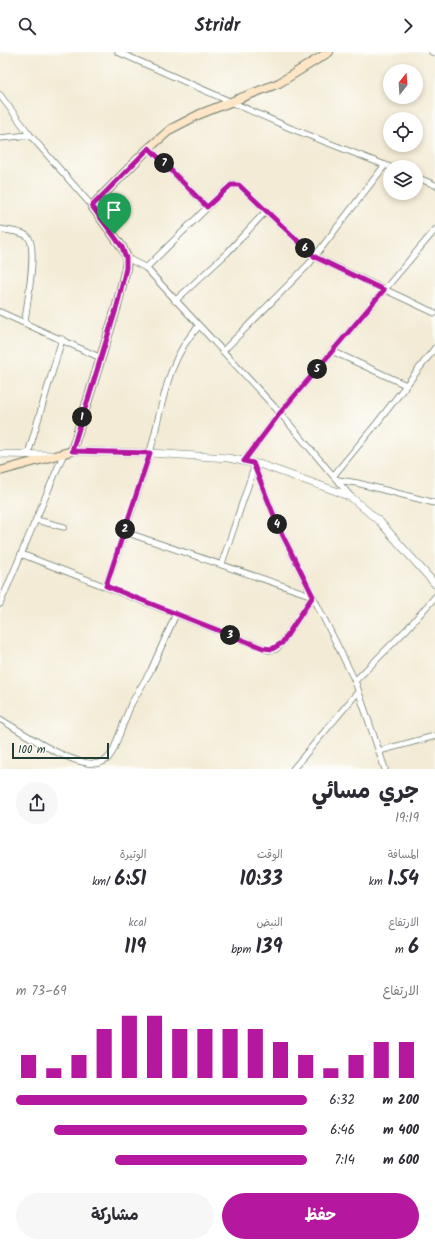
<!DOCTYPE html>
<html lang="ar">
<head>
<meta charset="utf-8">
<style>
	:root { --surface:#fff; --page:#f7f7f7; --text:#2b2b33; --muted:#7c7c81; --accent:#b5179e }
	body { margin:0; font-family:Kalam,"Playpen Sans Arabic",sans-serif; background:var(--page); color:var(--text); direction:rtl; height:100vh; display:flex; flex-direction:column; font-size:15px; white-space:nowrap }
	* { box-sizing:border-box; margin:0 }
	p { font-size:13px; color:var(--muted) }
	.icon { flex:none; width:22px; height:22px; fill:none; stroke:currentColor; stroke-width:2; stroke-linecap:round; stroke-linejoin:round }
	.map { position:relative; height:717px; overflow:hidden; direction:ltr }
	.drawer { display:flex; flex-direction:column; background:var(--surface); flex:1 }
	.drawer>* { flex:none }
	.needle { width:26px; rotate:17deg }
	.fabs { position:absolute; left:383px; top:12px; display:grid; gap:8px }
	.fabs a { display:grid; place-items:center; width:40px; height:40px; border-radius:50%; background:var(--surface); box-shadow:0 2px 6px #0003; font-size:20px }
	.scale { position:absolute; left:12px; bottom:10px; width:97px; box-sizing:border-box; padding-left:4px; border:2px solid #1f3d34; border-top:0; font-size:11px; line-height:14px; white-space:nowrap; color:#1f3d34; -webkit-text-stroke:3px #fdfcf7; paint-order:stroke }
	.pin { position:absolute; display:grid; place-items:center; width:34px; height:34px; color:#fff; margin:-41px -17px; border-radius:50% 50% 50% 0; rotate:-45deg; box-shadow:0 0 4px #0007 }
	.pin .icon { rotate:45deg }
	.km { position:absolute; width:20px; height:20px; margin:-10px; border-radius:50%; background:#222; color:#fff; font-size:11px; line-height:20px; text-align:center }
	.round { display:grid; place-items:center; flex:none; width:42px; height:42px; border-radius:21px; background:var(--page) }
	.summary { display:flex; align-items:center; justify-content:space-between; height:68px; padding:0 16px }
	h1 { font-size:22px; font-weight:700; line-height:30px }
	.metrics { display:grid; grid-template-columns:repeat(3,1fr); gap:6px; height:68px; padding:4px 16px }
	.metrics div { display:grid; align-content:center }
	.metrics b { font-size:20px; font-weight:700 }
	.metrics small { font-size:11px; font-weight:400 }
	.metrics p { font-size:11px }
	.chart { height:112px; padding:8px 16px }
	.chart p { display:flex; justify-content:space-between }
	.chart svg { width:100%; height:72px; margin-top:4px; stroke:var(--accent); stroke-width:6 }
	.cta { display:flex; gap:8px; margin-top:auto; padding:8px 16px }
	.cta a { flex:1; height:46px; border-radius:24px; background:var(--accent); color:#fff; font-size:16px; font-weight:700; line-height:46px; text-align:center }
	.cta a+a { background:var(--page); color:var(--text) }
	ul { padding:0 16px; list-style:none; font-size:13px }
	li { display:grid; grid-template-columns:64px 48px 1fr; align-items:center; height:30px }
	li i { height:10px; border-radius:5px; background:var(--accent) }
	header { display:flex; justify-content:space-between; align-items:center; height:52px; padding:0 16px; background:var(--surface); font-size:18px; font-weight:700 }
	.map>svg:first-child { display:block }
</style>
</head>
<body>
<header><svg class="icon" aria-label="forward" viewBox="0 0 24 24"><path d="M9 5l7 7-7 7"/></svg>Stridr<svg class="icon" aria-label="search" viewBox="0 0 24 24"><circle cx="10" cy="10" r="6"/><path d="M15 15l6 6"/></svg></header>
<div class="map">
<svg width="435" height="717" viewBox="0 0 435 717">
	<rect width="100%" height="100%" fill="#fdfcf7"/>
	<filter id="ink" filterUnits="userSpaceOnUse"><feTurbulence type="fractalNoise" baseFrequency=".025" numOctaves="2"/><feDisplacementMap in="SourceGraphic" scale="8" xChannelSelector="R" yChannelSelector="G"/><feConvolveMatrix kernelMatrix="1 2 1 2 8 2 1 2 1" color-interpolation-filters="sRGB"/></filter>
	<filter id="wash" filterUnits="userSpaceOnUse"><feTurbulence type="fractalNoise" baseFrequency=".012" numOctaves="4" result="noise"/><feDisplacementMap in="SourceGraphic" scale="16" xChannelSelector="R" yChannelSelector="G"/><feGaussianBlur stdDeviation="0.9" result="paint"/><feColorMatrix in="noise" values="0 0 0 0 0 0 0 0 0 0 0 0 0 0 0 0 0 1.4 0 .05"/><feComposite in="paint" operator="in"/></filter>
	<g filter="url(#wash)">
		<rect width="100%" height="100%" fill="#f3ebd5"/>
	</g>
	<g filter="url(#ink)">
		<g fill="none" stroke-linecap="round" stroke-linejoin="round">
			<defs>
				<g id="minor">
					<polyline points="118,0 290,76 390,115"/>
					<polyline points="432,0 435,1"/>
					<polyline points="0,43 30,83 92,154"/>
					<polyline points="0,86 30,83"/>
					<polyline points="149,96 207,155"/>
					<polyline points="416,125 435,133"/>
					<path d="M 0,177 C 8,179 21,179 27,184 C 39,192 26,255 25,270"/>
					<polyline points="127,206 146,216 280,361 352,446"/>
					<polyline points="146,216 226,137 231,133 239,133 315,205 435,261"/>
					<polyline points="175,249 227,201 266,159"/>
					<polyline points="0,260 101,306"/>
					<polyline points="223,299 309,212 385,113"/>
					<polyline points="332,299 406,333"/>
					<polyline points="28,402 62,287"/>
					<polyline points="244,409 280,361 435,178"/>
					<polyline points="253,411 279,476 355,629 385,717"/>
					<polyline points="334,423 377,371 435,296"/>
					<polyline points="338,428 357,431 435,451"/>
					<polyline points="36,468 64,475"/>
					<polyline points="21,502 269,598 276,597 282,591 313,544 125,480"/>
					<polyline points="222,511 254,416"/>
					<path d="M 106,534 C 121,490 137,445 150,400 C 162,358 166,307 199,274"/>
					<polyline points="0,552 64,401"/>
					<polyline points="355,629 407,577 435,545"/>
					<path d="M 0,667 C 22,680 75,717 100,711 C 107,709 110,704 113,699 L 131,652 L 151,618 L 176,562"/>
					<polyline points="379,699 435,684"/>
					<polyline points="293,717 358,640"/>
				</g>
				<g id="tertiary">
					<polyline points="72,399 150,401 228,406 262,413 336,439 352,446 380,470 435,532"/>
					<polyline points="0,402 52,403"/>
				</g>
				<polyline id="secondary" points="0,419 72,399 117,254 126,216 127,206 122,195 92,154 149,96 171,77 200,62 279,31 329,0"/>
			</defs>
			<!-- minor casing -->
			<use href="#minor" stroke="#697a6c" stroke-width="7"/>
			<!-- tertiary casing -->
			<use href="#tertiary" stroke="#697a6c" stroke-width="8"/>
			<!-- secondary casing -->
			<use href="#secondary" stroke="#697a6c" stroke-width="10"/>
			<!-- minor -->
			<use href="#minor" stroke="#fff" stroke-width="5.5"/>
			<!-- tertiary -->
			<use href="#tertiary" stroke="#fff" stroke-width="7"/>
			<!-- secondary -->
			<use href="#secondary" stroke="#fde5c5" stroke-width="8"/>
		</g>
	</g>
	<g fill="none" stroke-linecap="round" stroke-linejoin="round" filter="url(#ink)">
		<defs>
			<polygon id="route" points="149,96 207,155 231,133 239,133 315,205 384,238 280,361 244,409 253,411 279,476 313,544 282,591 272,597 263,596 106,534 150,401 72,399 117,254 126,216 126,206 122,195 92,154"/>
		</defs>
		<!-- route casing -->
		<use href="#route" stroke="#fff" stroke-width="8"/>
		<!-- route -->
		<use href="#route" stroke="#b5179e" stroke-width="5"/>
	</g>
</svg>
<div class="fabs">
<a><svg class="needle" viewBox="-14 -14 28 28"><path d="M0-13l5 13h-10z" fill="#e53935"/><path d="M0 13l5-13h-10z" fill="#7c7c81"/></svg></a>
<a><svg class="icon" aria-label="locate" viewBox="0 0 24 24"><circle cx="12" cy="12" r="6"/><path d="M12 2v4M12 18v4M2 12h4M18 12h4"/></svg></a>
<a><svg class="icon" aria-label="layers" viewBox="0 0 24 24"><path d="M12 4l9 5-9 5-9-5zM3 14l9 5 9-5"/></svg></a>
</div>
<div class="scale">100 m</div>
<div class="pin" style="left:114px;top:182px;background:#1e9e55"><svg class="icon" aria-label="arrive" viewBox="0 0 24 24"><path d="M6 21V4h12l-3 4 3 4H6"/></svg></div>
<b class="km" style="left:82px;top:365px">1</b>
<b class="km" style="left:125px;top:477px">2</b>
<b class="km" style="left:230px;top:583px">3</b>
<b class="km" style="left:277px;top:472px">4</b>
<b class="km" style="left:317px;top:317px">5</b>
<b class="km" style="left:305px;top:196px">6</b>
<b class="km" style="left:164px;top:111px">7</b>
</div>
<section class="drawer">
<div class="summary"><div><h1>جري مسائي</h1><p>19:19</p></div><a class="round"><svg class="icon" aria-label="share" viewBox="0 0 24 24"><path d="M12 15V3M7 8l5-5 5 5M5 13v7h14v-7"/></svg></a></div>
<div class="metrics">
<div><p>المسافة</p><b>1.54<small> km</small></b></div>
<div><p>الوقت</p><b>10:33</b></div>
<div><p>الوتيرة</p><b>6:51<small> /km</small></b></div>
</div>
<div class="metrics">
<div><p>الارتفاع</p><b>6<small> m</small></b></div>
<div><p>النبض</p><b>139<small> bpm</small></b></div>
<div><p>kcal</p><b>119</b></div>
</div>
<div class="chart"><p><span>الارتفاع</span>69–73 m</p>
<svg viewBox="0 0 160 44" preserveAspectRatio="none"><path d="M5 44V30M15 44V38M25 44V30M35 44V14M45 44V6M55 44V6M65 44V14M75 44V14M85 44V14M95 44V14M105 44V22M115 44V30M125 44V38M135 44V30M145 44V22M155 44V22"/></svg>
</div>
<ul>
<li><b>200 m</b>6:32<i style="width:100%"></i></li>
<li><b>400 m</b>6:46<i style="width:87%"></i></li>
<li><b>600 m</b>7:14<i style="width:66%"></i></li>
</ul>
<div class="cta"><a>حفظ</a><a>مشاركة</a></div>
</section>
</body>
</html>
